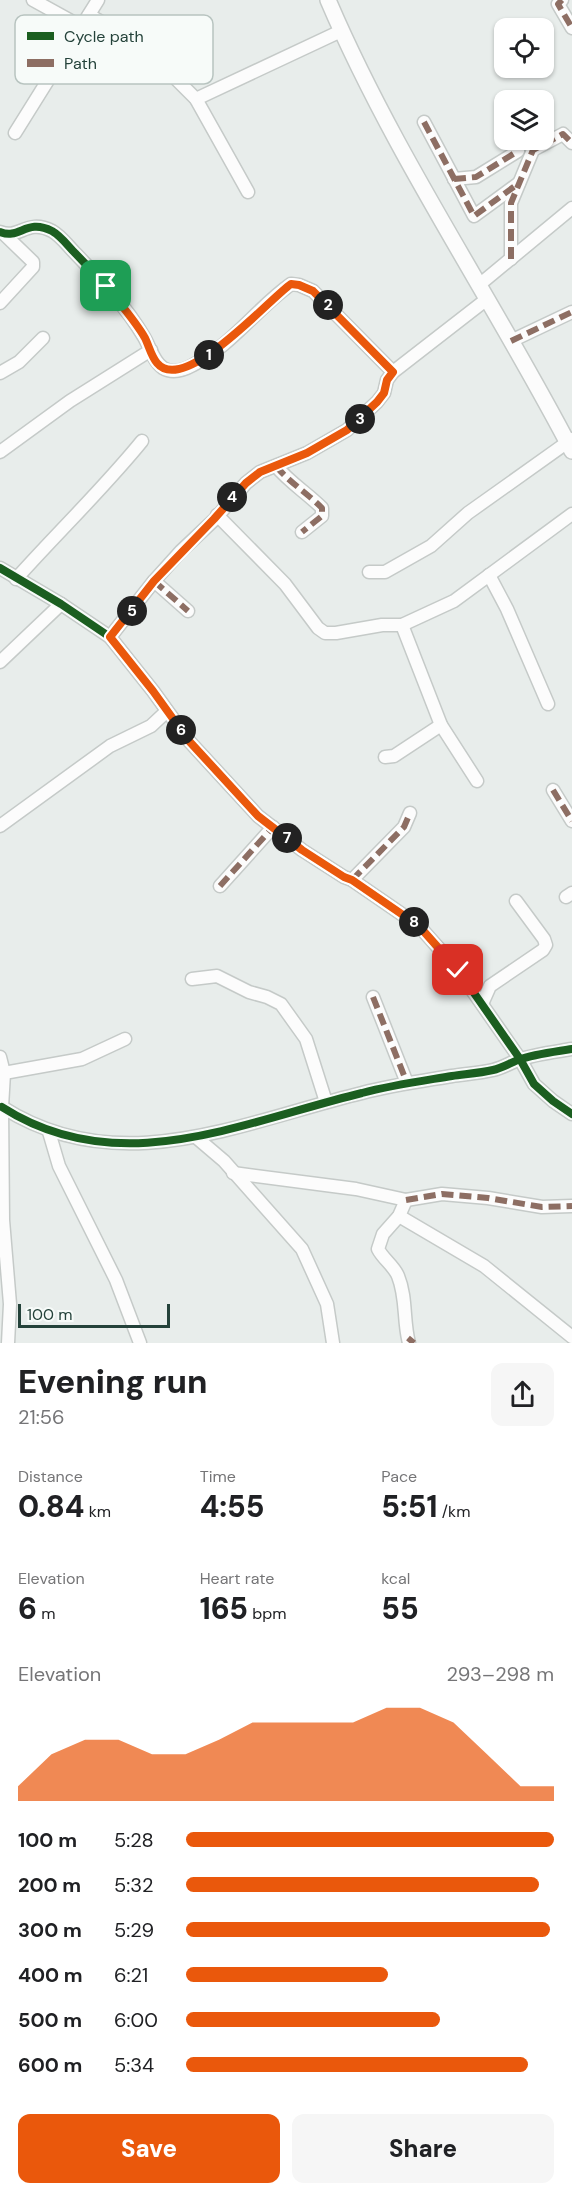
<!DOCTYPE html>
<html lang="en">
<head>
<meta charset="utf-8">
<style>
	:root { --surface:#fff; --page:#f6f6f6; --text:#202124; --muted:#757577; --accent:#ea580c }
	body { margin:0; font-family:"DM Sans",sans-serif; background:var(--page); color:var(--text); height:100vh; display:flex; flex-direction:column; font-size:22px; white-space:nowrap }
	* { box-sizing:border-box; margin:0 }
	p { font-size:20px; color:var(--muted) }
	.icon { flex:none; width:33px; height:33px; fill:none; stroke:currentColor; stroke-width:2; stroke-linecap:round; stroke-linejoin:round }
	.map { position:relative; height:1343px; overflow:hidden }
	.panel { display:flex; flex-direction:column; background:var(--surface); flex:1 }
	.panel>* { flex:none }
	.buttons { position:absolute; left:494px; top:18px; display:grid; gap:12px }
	.buttons a { display:grid; place-items:center; width:60px; height:60px; border-radius:12px; background:var(--surface); box-shadow:0 2px 4px #0004; font-size:30px }
	.scale { position:absolute; left:18px; bottom:15px; width:152px; box-sizing:border-box; padding-left:6px; border:3px solid #24423a; border-top:0; font-size:16px; line-height:21px; white-space:nowrap; color:#24423a; -webkit-text-stroke:4px #f7fbf9; paint-order:stroke }
	.pin { position:absolute; display:grid; place-items:center; width:51px; height:51px; color:#fff; margin:-26px; border-radius:12px; box-shadow:0 3px 9px #0006 }
	.km { position:absolute; width:30px; height:30px; margin:-15px; border-radius:50%; background:#222; color:#fff; font-size:16px; line-height:30px; text-align:center }
	.round { display:grid; place-items:center; flex:none; width:63px; height:63px; border-radius:12px; background:var(--page) }
	.headline { display:flex; align-items:center; justify-content:space-between; height:102px; padding:0 18px }
	h1 { font-size:33px; font-weight:800; line-height:45px }
	.figures { display:grid; grid-template-columns:repeat(3,1fr); gap:9px; height:102px; padding:6px 18px }
	.figures div { display:grid; align-content:center }
	.figures b { font-size:30px; font-weight:800 }
	.figures small { font-size:16px; font-weight:400 }
	.figures p { font-size:16px }
	.chart { height:168px; padding:12px 18px }
	.chart p { display:flex; justify-content:space-between }
	.chart svg { width:100%; height:108px; margin-top:6px; fill:var(--accent); opacity:.7 }
	.button { display:flex; gap:12px; margin-top:auto; padding:12px 18px }
	.button a { flex:1; height:69px; border-radius:12px; background:var(--accent); color:#fff; font-size:24px; font-weight:800; line-height:69px; text-align:center }
	.button a+a { background:var(--page); color:var(--text) }
	ul { padding:0 18px; list-style:none; font-size:20px }
	li { display:grid; grid-template-columns:96px 72px 1fr; align-items:center; height:45px }
	li i { height:15px; border-radius:8px; background:var(--accent) }
	.map>svg:first-child { display:block }
</style>
</head>
<body>
<div class="map">
<svg width="572" height="1343" viewBox="0 0 572 1343">
	<rect width="100%" height="100%" fill="#e8edeb"/>
	<g fill="none" stroke-linecap="round" stroke-linejoin="round">
		<defs>
			<g id="minor">
				<polyline points="33,0 82,27"/>
				<polyline points="562,0 558,4 572,28"/>
				<polyline points="89,15 123,34 151,54 196,99 248,192"/>
				<polyline points="196,99 341,31"/>
				<polyline points="424,122 474,216 519,183"/>
				<polyline points="15,133 98,0"/>
				<polyline points="454,179 476,177 518,151"/>
				<path d="M 0,232 C 20,240 26,218 52,231 C 61,236 68,246 75,253 C 100,279 126,306 144,337 C 150,347 153,361 163,368 C 173,374 184,370 193,365 C 231,346 257,308 291,284 L 299,285 L 313,291 L 393,372"/>
				<polyline points="511,259 511,203 533,150 563,134 572,143"/>
				<polyline points="479,285 572,208"/>
				<polyline points="0,303 33,267 33,262 4,234"/>
				<polyline points="511,341 572,312"/>
				<polyline points="0,373 19,362 43,338"/>
				<polyline points="0,452 70,401 151,350"/>
				<path d="M 276,466 C 289,482 307,493 322,508 L 322,516 L 302,532"/>
				<polyline points="217,515 285,584 318,628 325,633 336,633 382,625 402,625 454,601 572,514"/>
				<polyline points="0,568 61,604 110,637 153,691 189,741 258,816 302,850 344,877 352,880 419,926 458,970 520,1059 534,1084 553,1101 572,1114"/>
				<polyline points="369,572 385,572 431,546 468,513 572,439"/>
				<polyline points="489,575 507,609 548,704"/>
				<path d="M 16,579 C 58,532 103,489 142,441"/>
				<polyline points="154,581 188,611"/>
				<polyline points="402,625 441,725 477,781"/>
				<polyline points="110,637 154,581 181,551 215,519 246,483 260,472 307,453 347,430 377,402 384,393 387,380 393,372 487,299"/>
				<polyline points="0,662 61,604"/>
				<polyline points="385,757 394,756 441,725"/>
				<polyline points="553,790 572,821"/>
				<polyline points="0,826 110,746 151,726 167,711"/>
				<polyline points="352,880 404,827 410,813"/>
				<polyline points="220,886 273,827"/>
				<polyline points="566,897 572,893"/>
				<polyline points="192,979 217,976 249,992 267,997 281,1004 306,1039 326,1102"/>
				<polyline points="373,997 407,1083"/>
				<polyline points="482,1004 490,986 543,950 546,945 544,939 516,901"/>
				<polyline points="0,1057 4,1073 2,1107 3,1220 10,1304 8,1343"/>
				<polyline points="4,1073 82,1059 125,1039"/>
				<path d="M 2,1107 C 119,1182 242,1122 362,1093 C 392,1085 422,1081 452,1076 C 466,1074 480,1073 493,1070 C 502,1068 510,1063 518,1060 C 535,1054 554,1052 572,1049"/>
				<polyline points="49,1132 59,1166 116,1280 140,1343"/>
				<polyline points="197,1138 224,1161 302,1249 327,1304 333,1343"/>
				<path d="M 233,1173 L 356,1189 L 406,1200 L 399,1216 L 383,1234 L 378,1249 C 383,1259 394,1266 398,1276 C 407,1298 403,1321 409,1343"/>
				<polyline points="406,1200 442,1194 488,1198 542,1207 572,1206"/>
				<polyline points="399,1216 484,1266 572,1337"/>
			</g>
			<path id="tertiary" d="M 328,0 C 395,157 493,299 572,451"/>
		</defs>
		<!-- minor casing -->
		<use href="#minor" stroke="#c5cac8" stroke-width="15"/>
		<!-- tertiary casing -->
		<use href="#tertiary" stroke="#c5cac8" stroke-width="18"/>
		<!-- minor -->
		<use href="#minor" stroke="#fcfcfc" stroke-width="12"/>
		<!-- tertiary -->
		<use href="#tertiary" stroke="#fcfcfc" stroke-width="15"/>
		<!-- quiet -->
		<g stroke="#8d6e63" stroke-width="6" stroke-dasharray="12 6" stroke-linecap="butt">
			<polyline points="562,0 558,4 572,28"/>
			<polyline points="424,122 474,216 519,183"/>
			<polyline points="454,179 476,177 518,151"/>
			<polyline points="511,259 511,203 533,150 563,134 572,143"/>
			<polyline points="511,341 572,312"/>
			<path d="M 276,466 C 289,482 307,493 322,508 L 322,516 L 302,532"/>
			<polyline points="154,581 188,611"/>
			<polyline points="553,790 572,821"/>
			<polyline points="352,880 404,827 410,813"/>
			<polyline points="220,886 273,827"/>
			<polyline points="373,997 407,1083"/>
			<polyline points="406,1200 442,1194 488,1198 542,1207 572,1206"/>
			<polyline points="408,1338 414,1343"/>
		</g>
		<defs>
			<g id="cycleway">
				<path d="M 0,232 C 20,240 26,218 52,231 C 61,236 68,246 75,253 C 100,279 126,306 144,337 C 150,347 153,361 163,368 C 173,374 184,370 193,365 C 231,346 257,308 291,284 L 299,285 L 313,291 L 393,372"/>
				<polyline points="0,568 61,604 110,637 153,691 189,741 258,816 302,850 344,877 352,880 419,926 458,970 520,1059 534,1084 553,1101 572,1114"/>
				<path d="M 2,1107 C 119,1182 242,1122 362,1093 C 392,1085 422,1081 452,1076 C 466,1074 480,1073 493,1070 C 502,1068 510,1063 518,1060 C 535,1054 554,1052 572,1049"/>
			</g>
		</defs>
		<!-- cycleway casing -->
		<use href="#cycleway" stroke="#f7fbf9" stroke-width="11"/>
		<!-- cycleway -->
		<use href="#cycleway" stroke="#1b5e20" stroke-width="8"/>
	</g>
	<g fill="none" stroke-linecap="round" stroke-linejoin="round">
		<defs>
			<path id="route" d="M 106,286 C 119,303 134,319 145,338 C 149,346 151,356 157,363 C 184,396 268,300 291,284 L 299,285 L 313,291 L 393,372 L 387,380 L 384,393 L 377,402 L 347,430 L 307,453 L 260,472 L 246,483 L 214,519 L 154,581 L 110,637 L 153,691 L 189,741 L 258,816 L 302,850 L 344,877 L 352,880 L 419,926 L 458,970"/>
		</defs>
		<!-- route casing -->
		<use href="#route" stroke="#fff" stroke-width="12"/>
		<!-- route -->
		<use href="#route" stroke="#ea580c" stroke-width="8"/>
	</g>
	<!-- legend -->
	<rect x="15" y="15" width="198" height="69" rx="9" fill="#f7fbf9" stroke="#b8c4c0" stroke-width="1.5"/>
	<rect x="27" y="32" width="27" height="8" fill="#1b5e20"/>
	<rect x="27" y="59" width="27" height="8" fill="#8d6e63"/>
	<g font-size="16" fill="#24423a">
		<text x="64" y="42">Cycle path</text>
		<text x="64" y="69">Path</text>
	</g>
</svg>
<div class="buttons">
<a><svg class="icon" aria-label="locate" viewBox="0 0 24 24"><circle cx="12" cy="12" r="6"/><path d="M12 2v4M12 18v4M2 12h4M18 12h4"/></svg></a>
<a><svg class="icon" aria-label="layers" viewBox="0 0 24 24"><path d="M12 4l9 5-9 5-9-5zM3 14l9 5 9-5"/></svg></a>
</div>
<div class="scale">100 m</div>
<div class="pin" style="left:106px;top:286px;background:#1e9e55"><svg class="icon" aria-label="arrive" viewBox="0 0 24 24"><path d="M6 21V4h12l-3 4 3 4H6"/></svg></div>
<div class="pin" style="left:458px;top:970px;background:#d93025"><svg class="icon" aria-label="check" viewBox="0 0 24 24"><path d="M5 12l5 5 9-10"/></svg></div>
<b class="km" style="left:209px;top:355px">1</b>
<b class="km" style="left:328px;top:305px">2</b>
<b class="km" style="left:360px;top:419px">3</b>
<b class="km" style="left:232px;top:497px">4</b>
<b class="km" style="left:132px;top:611px">5</b>
<b class="km" style="left:181px;top:730px">6</b>
<b class="km" style="left:287px;top:838px">7</b>
<b class="km" style="left:414px;top:922px">8</b>
</div>
<section class="panel">
<div class="headline"><div><h1>Evening run</h1><p>21:56</p></div><a class="round"><svg class="icon" aria-label="share" viewBox="0 0 24 24"><path d="M12 15V3M7 8l5-5 5 5M5 13v7h14v-7"/></svg></a></div>
<div class="figures">
<div><p>Distance</p><b>0.84<small> km</small></b></div>
<div><p>Time</p><b>4:55</b></div>
<div><p>Pace</p><b>5:51<small> /km</small></b></div>
</div>
<div class="figures">
<div><p>Elevation</p><b>6<small> m</small></b></div>
<div><p>Heart rate</p><b>165<small> bpm</small></b></div>
<div><p>kcal</p><b>55</b></div>
</div>
<div class="chart"><p><span>Elevation</span>293–298 m</p>
<svg viewBox="0 0 160 44" preserveAspectRatio="none"><path d="M0 44V38L10 25L20 19L30 19L40 25L50 25L60 19L70 12L80 12L90 12L100 12L110 6L120 6L130 12L140 25L150 38L160 38V44z"/></svg>
</div>
<ul>
<li><b>100 m</b>5:28<i style="width:100%"></i></li>
<li><b>200 m</b>5:32<i style="width:96%"></i></li>
<li><b>300 m</b>5:29<i style="width:99%"></i></li>
<li><b>400 m</b>6:21<i style="width:55%"></i></li>
<li><b>500 m</b>6:00<i style="width:69%"></i></li>
<li><b>600 m</b>5:34<i style="width:93%"></i></li>
</ul>
<div class="button"><a>Save</a><a>Share</a></div>
</section>
</body>
</html>
